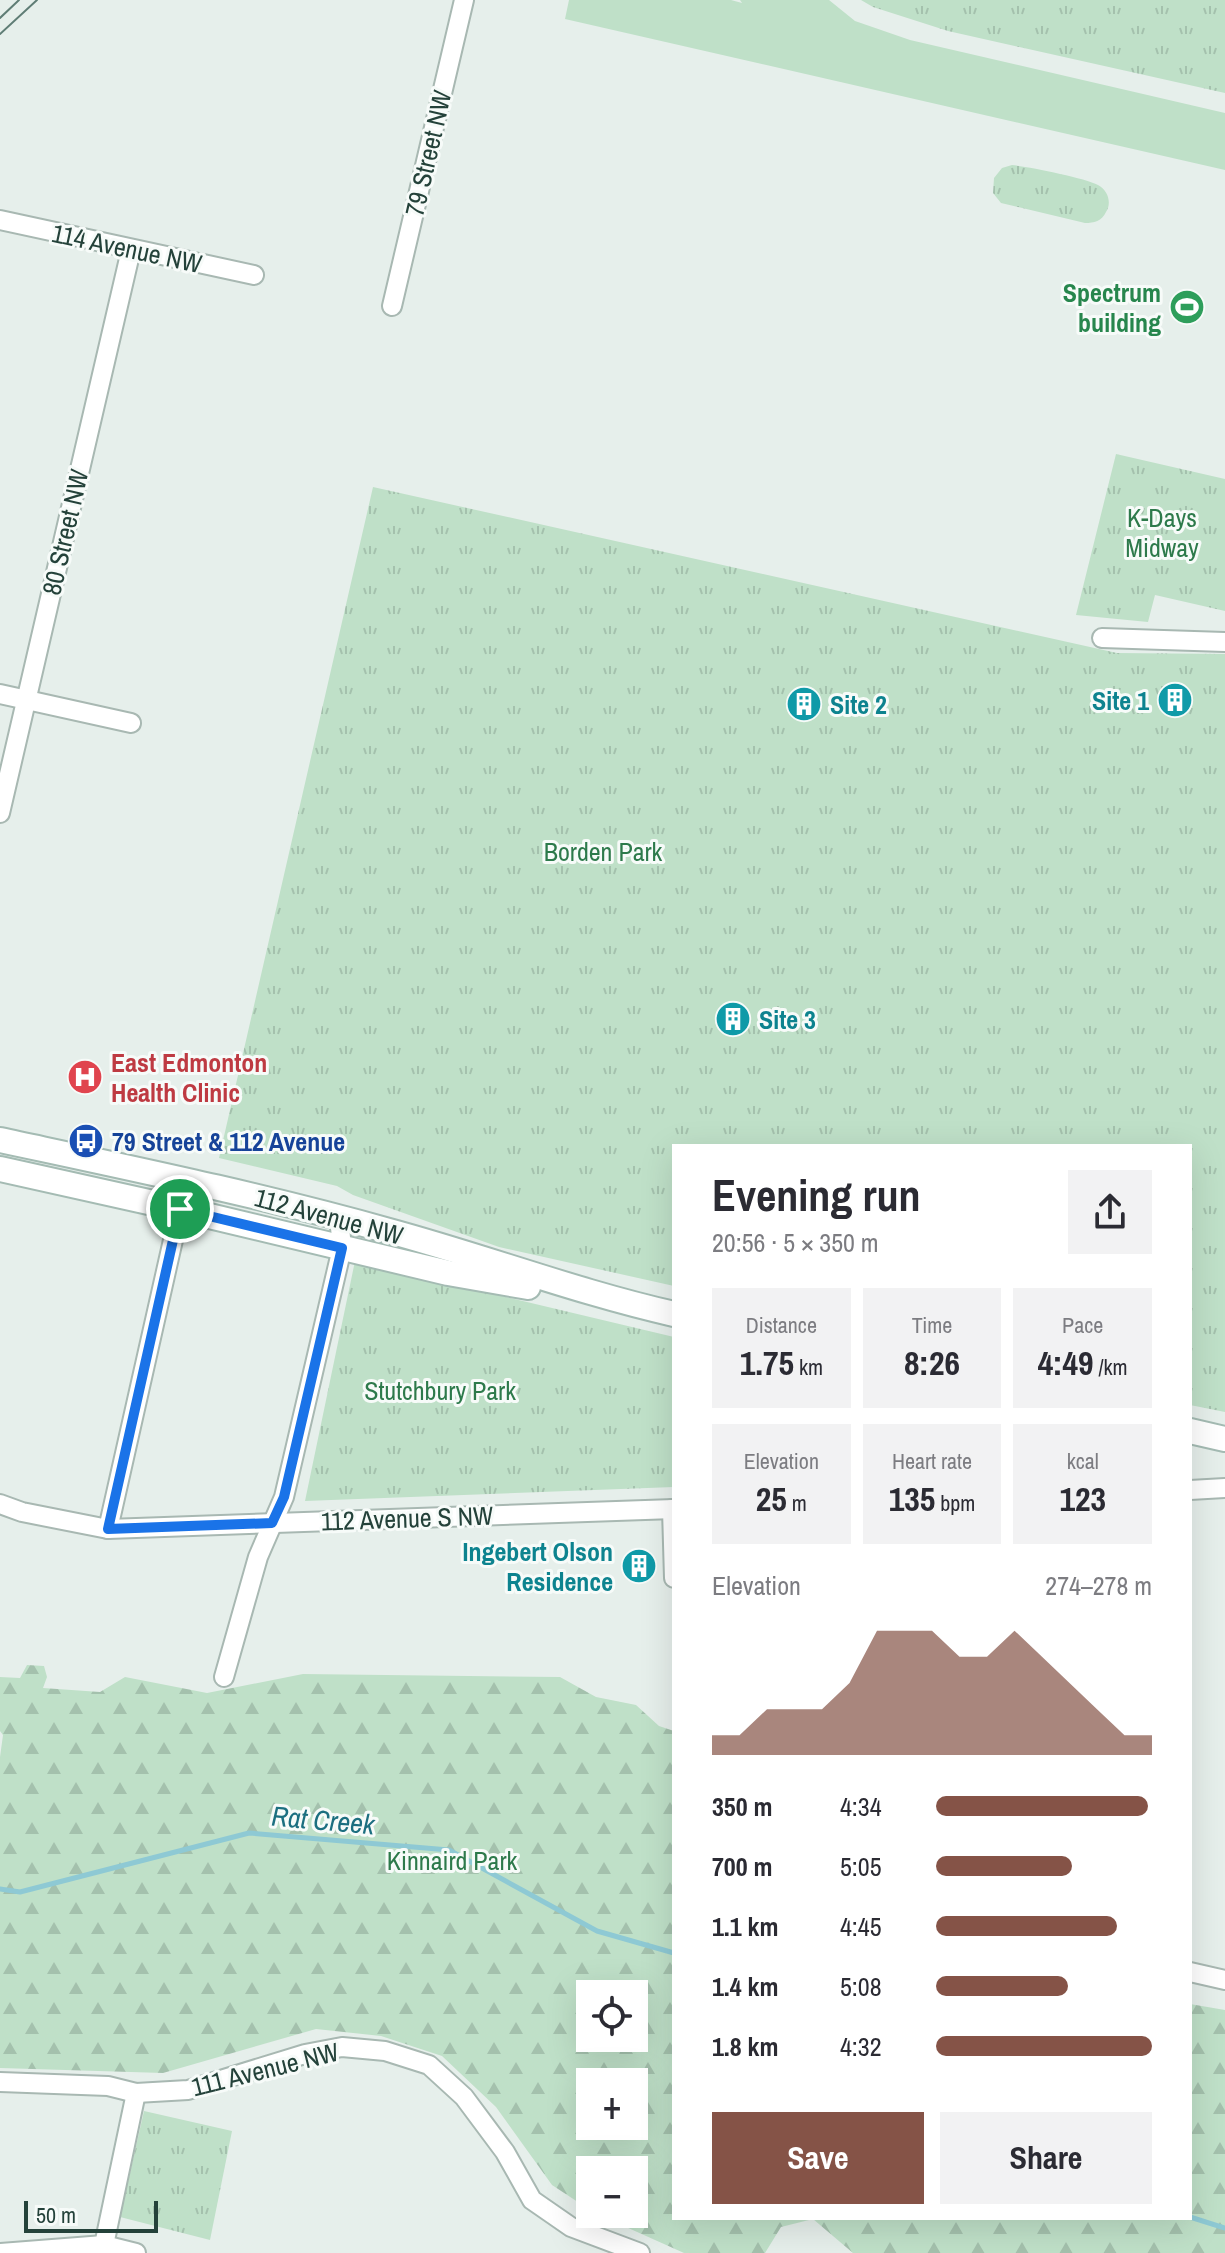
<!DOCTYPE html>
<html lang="en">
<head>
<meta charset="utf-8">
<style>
	:root { --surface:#fff; --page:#f2f2f3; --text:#2b2b33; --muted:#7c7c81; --accent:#855347 }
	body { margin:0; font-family:"Archivo Narrow",sans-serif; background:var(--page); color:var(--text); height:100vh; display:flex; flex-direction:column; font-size:30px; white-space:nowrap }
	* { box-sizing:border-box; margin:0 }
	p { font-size:26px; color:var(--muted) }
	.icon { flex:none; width:44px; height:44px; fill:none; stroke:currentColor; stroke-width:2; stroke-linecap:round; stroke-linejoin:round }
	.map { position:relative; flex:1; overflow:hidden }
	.side { position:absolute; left:672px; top:1144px; width:520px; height:1076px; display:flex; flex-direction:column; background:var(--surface); border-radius:0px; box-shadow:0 8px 32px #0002 }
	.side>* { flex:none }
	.controls { position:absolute; left:576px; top:1980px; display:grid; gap:16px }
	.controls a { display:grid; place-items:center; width:72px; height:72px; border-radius:0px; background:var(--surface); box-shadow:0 8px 32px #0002; font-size:40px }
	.scale { position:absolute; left:24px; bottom:20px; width:134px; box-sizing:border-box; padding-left:8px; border:4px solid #24423a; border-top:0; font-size:22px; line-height:28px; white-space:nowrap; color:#24423a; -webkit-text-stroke:6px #f7fbf9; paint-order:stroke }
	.pin { position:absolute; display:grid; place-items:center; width:68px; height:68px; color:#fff; margin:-34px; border:4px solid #fff; border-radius:50%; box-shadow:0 2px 8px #0007 }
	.round { display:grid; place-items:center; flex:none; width:84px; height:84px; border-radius:0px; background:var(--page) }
	.summary { display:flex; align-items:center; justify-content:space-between; height:136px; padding:0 40px }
	h1 { font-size:44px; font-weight:800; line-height:60px }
	.figures { display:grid; grid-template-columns:repeat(3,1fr); gap:12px; height:136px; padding:8px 40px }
	.figures div { display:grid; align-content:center; border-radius:0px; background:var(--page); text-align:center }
	.figures b { font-size:34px; font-weight:800 }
	.figures small { font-size:22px; font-weight:400 }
	.figures p { font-size:22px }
	.chart { height:224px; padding:16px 40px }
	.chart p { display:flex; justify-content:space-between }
	.chart svg { width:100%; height:144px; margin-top:8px; fill:var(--accent); opacity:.7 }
	.primary-button { display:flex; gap:16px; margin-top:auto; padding:16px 40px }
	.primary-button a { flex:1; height:92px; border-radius:0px; background:var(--accent); color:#fff; font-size:32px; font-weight:800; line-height:92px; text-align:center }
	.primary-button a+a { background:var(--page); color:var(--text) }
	ul { padding:0 40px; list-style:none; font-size:26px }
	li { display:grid; grid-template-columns:128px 96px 1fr; align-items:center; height:60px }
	li i { height:20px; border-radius:10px; background:var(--accent) }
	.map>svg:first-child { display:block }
</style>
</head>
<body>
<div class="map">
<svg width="1225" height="2253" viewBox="0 0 1225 2253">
	<defs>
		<pattern id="grass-tufts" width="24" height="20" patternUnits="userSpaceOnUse" patternTransform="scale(2)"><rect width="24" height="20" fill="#bfe0c8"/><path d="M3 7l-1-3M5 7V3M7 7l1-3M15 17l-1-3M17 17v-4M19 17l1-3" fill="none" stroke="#a4c1ad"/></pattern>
		<pattern id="forest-firs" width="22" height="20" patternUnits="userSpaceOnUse" patternTransform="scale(2)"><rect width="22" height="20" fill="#bfe0c8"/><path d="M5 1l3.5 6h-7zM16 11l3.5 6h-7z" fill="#a4c1ad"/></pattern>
	</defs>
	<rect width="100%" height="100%" fill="#e6efeb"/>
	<!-- grass -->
	<g fill="url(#grass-tufts)">
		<polygon points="861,0 1225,0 1225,93 948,31 873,7"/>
		<path d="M 1012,165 C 1029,167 1085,178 1098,185 C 1108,190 1112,203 1106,212 C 1102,221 1094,223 1085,223 L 1001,203 L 993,193 L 994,178 L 1002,168 Z"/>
		<polygon points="1116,454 1225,479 1225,611 1155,595 1148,622 1076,615"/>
		<polygon points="373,487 1117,653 1225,654 1225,1412 1190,1405 1190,1146 674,1146 674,1286 499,1247 353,1195 337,1186 219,1158"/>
		<polygon points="355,1261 674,1337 674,1487 305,1501"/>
		<polygon points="144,2111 232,2131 210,2240 120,2217"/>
	</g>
	<!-- forest -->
	<path fill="url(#forest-firs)" fill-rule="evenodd" d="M 27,1665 L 44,1666 L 47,1677 L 43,1688 L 100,1692 L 125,1677 L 207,1693 L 303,1674 L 560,1677 L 596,1697 L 636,1705 L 659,1726 L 674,1731 L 674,2218 L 1190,2218 L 1190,2004 L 1225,2010 L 1225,2253 L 853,2253 L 813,2219 L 781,2227 L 765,2253 L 684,2253 L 597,2214 L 634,2214 L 634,2170 L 590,2170 L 590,2210 L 552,2185 L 496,2107 L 442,2056 L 381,2036 L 316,2029 L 163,2073 L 0,2068 L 0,1757 L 3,1735 L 0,1731 L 0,1677 L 20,1678 ZM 590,1994 L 634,1994 L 634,2038 L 590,2038 ZM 590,2082 L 634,2082 L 634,2126 L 590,2126 Z"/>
	<!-- garden -->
	<polygon fill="#bfe0c8" points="569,0 731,0 742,3 740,0 829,0 855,21 910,40 1225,113 1225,170 565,19"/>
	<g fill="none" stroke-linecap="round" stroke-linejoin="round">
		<!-- stream -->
		<g stroke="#8ec9d4" stroke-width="5">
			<polyline points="0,1889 20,1892 249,1833 449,1850 597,1931 674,1953"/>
			<polyline points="1190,2217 1225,2228"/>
		</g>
		<defs>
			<g id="street">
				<polyline points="0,220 254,275"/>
				<polyline points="392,306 464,0"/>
				<polyline points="1102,638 1225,642"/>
				<polyline points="0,694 131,723"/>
				<polyline points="0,813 131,250"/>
				<polyline points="1190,1490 1225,1488"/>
				<polyline points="0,1504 22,1512 108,1529 674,1509"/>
				<polyline points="672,1509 674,1578"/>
				<polyline points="108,1529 180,1209"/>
				<polyline points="224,1677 258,1557 284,1497 342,1248 339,1217"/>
				<polyline points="1190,1972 1225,1980"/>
				<polyline points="0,2082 108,2086 136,2093 188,2090 305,2054 342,2047 385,2051 429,2065 464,2097 505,2152 532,2200 571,2227 640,2253"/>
				<polyline points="104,2245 136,2093"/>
				<polyline points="0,2253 104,2245 136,2253"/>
			</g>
			<g id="secondary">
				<path d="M 0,1140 C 130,1168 261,1195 389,1231 C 485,1257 577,1292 674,1314"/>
				<polyline points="0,1169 180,1209 448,1273 528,1287"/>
				<polyline points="1190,1431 1225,1439"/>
			</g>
		</defs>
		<!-- street casing -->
		<use href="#street" stroke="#a8b8b2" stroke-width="22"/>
		<!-- secondary casing -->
		<use href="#secondary" stroke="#a4bbb3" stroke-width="28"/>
		<!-- street -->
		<use href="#street" stroke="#fff" stroke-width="18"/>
		<!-- secondary -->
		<use href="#secondary" stroke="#fff" stroke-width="24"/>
		<!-- tram -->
		<g stroke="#5f7d75" stroke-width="2">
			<polyline points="0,18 19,0"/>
			<polyline points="0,34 37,0"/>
		</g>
	</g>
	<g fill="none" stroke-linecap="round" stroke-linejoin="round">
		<defs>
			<polygon id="route" points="180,1209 342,1248 284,1497 272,1523 108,1529"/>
		</defs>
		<!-- route casing -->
		<use href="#route" stroke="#fff" stroke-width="16"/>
		<!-- route -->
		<use href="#route" stroke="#1a73e8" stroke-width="10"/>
	</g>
	<!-- icons -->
	<defs>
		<symbol id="stadium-disc" viewBox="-11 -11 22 22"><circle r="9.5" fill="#2e9e5b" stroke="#f7fbf9"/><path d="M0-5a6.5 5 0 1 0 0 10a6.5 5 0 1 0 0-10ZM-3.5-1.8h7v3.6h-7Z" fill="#fff"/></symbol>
		<symbol id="building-disc" viewBox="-11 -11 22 22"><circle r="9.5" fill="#0f9aa8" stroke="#f7fbf9"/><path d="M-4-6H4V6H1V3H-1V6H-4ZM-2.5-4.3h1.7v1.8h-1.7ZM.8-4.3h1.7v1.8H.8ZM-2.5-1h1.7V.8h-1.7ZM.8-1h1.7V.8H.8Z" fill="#fff"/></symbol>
		<symbol id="hospital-disc" viewBox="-11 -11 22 22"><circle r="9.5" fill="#e0444e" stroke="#f7fbf9"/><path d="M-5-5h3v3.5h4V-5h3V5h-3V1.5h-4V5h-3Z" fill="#fff"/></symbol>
		<symbol id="bus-disc" viewBox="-11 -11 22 22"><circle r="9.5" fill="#1a4fb4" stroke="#f7fbf9"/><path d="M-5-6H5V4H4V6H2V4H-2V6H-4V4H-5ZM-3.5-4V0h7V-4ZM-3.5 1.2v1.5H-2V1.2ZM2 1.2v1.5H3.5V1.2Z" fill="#fff"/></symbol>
	</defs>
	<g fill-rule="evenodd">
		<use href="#stadium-disc" x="1167" y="287" width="40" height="40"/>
		<use href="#building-disc" x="1155" y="680" width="40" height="40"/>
		<use href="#building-disc" x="784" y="684" width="40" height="40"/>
		<use href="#building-disc" x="713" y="999" width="40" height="40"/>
		<use href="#hospital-disc" x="65" y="1057" width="40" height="40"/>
		<use href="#bus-disc" x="66" y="1121" width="40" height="40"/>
		<use href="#building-disc" x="619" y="1546" width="40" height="40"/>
	</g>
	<g text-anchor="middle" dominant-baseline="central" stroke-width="6" stroke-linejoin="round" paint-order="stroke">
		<!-- street labels -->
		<g font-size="26" fill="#24423a" stroke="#f7fbf9">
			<text transform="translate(428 153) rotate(-77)">79 Street NW</text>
			<text transform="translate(127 248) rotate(12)">114 Avenue NW</text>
			<text transform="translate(65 532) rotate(-77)">80 Street NW</text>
			<text transform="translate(329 1216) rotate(15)">112 Avenue NW</text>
			<text transform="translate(407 1518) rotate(-2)">112 Avenue S NW</text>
			<text transform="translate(265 2069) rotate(-14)">111 Avenue NW</text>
		</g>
		<!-- leisure labels -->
		<g font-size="26" font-weight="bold" fill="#27864d" stroke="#f7fbf9" text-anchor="end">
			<text x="1161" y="292">Spectrum<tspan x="1161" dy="30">building</tspan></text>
		</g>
		<!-- park labels -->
		<g font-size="26" fill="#2d7a4b" stroke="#f7fbf9">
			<text x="1162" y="517">K-Days<tspan x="1162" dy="30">Midway</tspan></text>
			<text x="603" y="851">Borden Park</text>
			<text x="440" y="1390">Stutchbury Park</text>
			<text x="452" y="1860">Kinnaird Park</text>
		</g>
		<!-- culture labels -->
		<g font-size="26" font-weight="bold" fill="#0d838f" stroke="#f7fbf9" text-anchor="end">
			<text x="1149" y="700">Site 1</text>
			<text x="830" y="704" text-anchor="start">Site 2</text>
			<text x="759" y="1019" text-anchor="start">Site 3</text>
			<text x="613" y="1551">Ingebert Olson<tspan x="613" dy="30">Residence</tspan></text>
		</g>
		<!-- health labels -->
		<g font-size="26" font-weight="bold" fill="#be3a42" stroke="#f7fbf9" text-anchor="start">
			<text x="111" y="1062">East Edmonton<tspan x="111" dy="30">Health Clinic</tspan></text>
		</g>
		<!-- transit labels -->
		<g font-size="26" font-weight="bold" fill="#164399" stroke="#f7fbf9" text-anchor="start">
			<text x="112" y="1141">79 Street &amp; 112 Avenue</text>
		</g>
		<!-- water labels -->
		<g font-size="28" font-style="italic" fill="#1c6f80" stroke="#f7fbf9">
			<text transform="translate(323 1820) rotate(5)">Rat Creek</text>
		</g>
	</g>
</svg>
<div class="controls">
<a><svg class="icon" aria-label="locate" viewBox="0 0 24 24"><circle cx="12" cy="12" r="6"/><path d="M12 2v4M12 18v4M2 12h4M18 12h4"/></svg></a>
<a>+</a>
<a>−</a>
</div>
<div class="scale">50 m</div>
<div class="pin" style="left:180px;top:1209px;background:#1e9e55"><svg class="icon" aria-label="arrive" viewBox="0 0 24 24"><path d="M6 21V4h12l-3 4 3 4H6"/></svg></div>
<section class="side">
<div class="summary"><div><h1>Evening run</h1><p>20:56 · 5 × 350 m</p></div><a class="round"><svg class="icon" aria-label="share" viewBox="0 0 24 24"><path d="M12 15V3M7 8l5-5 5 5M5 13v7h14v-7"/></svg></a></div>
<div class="figures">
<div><p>Distance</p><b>1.75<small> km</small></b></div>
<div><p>Time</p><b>8:26</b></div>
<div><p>Pace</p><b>4:49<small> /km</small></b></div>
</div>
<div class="figures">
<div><p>Elevation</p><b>25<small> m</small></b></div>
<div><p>Heart rate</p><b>135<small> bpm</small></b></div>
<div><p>kcal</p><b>123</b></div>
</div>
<div class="chart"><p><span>Elevation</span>274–278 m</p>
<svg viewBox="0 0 160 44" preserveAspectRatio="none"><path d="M0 44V38L10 38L20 30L30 30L40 30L50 22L60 6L70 6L80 6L90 14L100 14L110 6L120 14L130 22L140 30L150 38L160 38V44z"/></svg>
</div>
<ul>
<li><b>350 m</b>4:34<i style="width:98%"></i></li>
<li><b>700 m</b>5:05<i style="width:63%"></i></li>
<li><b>1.1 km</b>4:45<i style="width:84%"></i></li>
<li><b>1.4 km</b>5:08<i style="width:61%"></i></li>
<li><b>1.8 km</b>4:32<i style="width:100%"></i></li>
</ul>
<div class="primary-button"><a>Save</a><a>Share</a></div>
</section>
</div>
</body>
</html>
